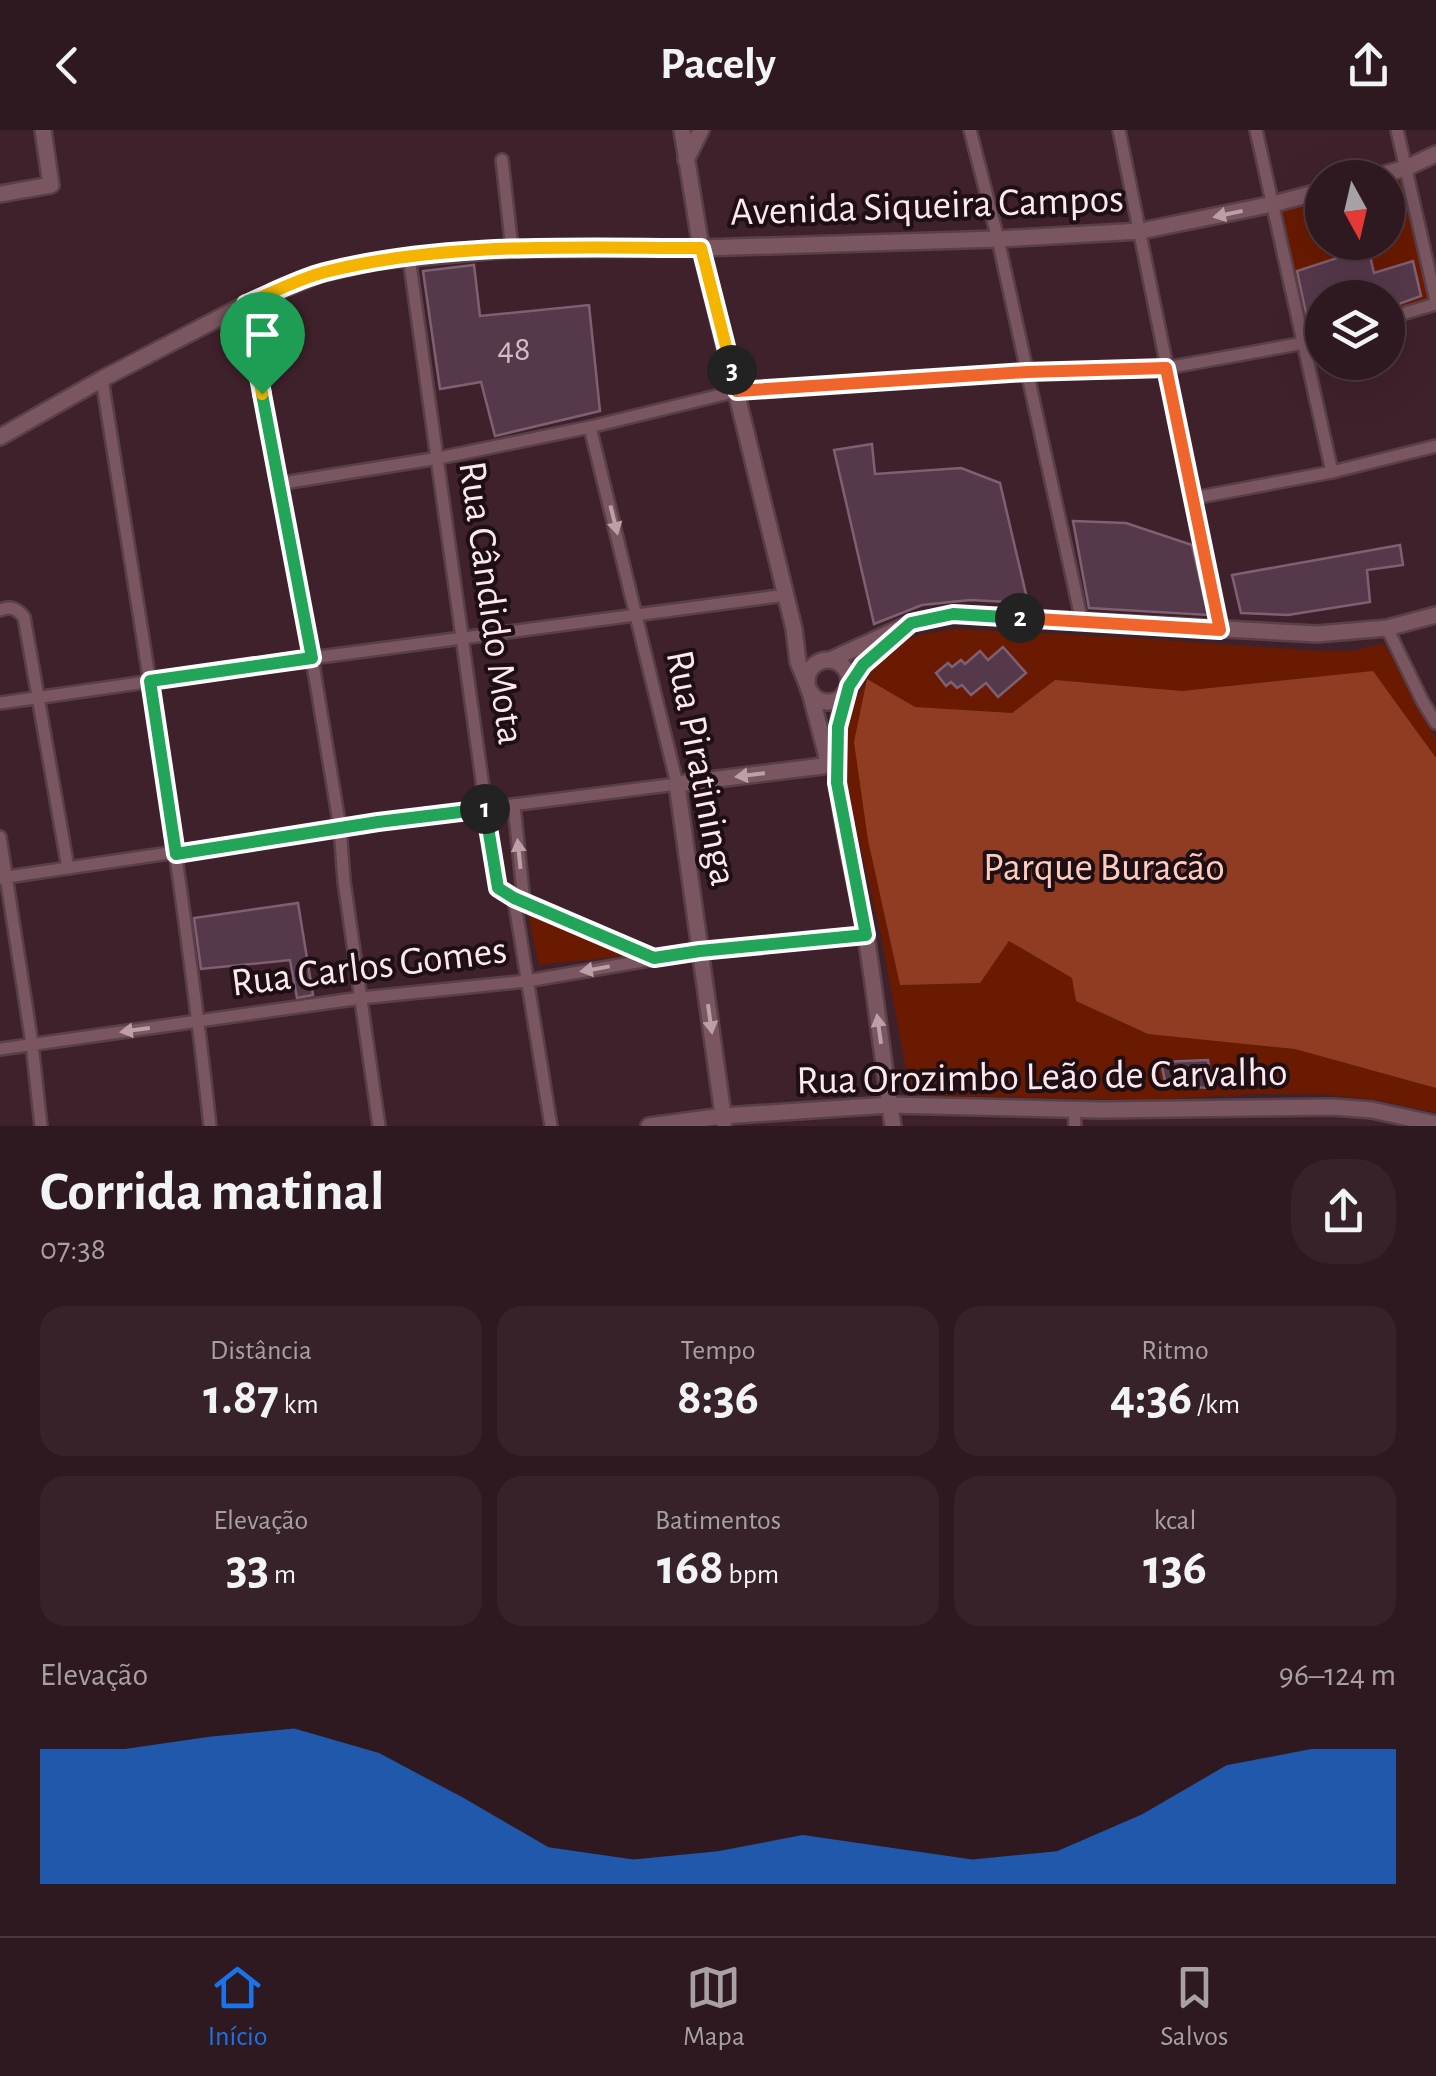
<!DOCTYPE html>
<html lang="pt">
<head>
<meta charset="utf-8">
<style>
	:root { --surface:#2f1920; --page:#372229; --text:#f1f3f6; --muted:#a7a0a5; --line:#4a383e; --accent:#1a73e8 }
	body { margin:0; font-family:"Alegreya Sans",sans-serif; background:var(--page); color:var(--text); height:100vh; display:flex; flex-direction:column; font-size:38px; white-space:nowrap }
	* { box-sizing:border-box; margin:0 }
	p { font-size:32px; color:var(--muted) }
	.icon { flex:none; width:55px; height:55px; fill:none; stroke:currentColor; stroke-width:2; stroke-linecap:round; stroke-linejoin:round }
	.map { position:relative; height:996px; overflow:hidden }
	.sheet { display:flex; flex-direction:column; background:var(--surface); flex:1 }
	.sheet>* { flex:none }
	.needle { width:65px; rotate:172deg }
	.tools { position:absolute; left:1305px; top:30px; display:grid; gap:20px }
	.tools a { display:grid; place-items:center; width:100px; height:100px; border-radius:50%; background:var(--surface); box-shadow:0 10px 40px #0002,0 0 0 2px var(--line); font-size:50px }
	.pin { position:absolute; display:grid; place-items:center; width:85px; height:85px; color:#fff; margin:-102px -42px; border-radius:50% 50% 50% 0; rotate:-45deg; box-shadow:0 0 10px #0007 }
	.pin .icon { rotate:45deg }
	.km { position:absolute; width:50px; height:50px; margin:-25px; border-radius:50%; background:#222; color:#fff; font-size:28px; line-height:50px; text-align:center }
	.round { display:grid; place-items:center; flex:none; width:105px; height:105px; border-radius:40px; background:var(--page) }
	.summary { display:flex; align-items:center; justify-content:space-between; height:170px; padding:0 40px }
	h1 { font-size:55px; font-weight:600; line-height:75px }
	.figures { display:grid; grid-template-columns:repeat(3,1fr); gap:15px; height:170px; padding:10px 40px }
	.figures div { display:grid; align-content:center; border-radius:25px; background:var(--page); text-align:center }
	.figures b { font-size:50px; font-weight:600 }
	.figures small { font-size:28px; font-weight:400 }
	.figures p { font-size:28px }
	.chart { height:280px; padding:20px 40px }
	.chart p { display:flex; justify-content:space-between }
	.chart svg { width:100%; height:180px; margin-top:10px; fill:var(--accent); opacity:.7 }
	header { display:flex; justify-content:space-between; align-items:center; height:130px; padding:0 40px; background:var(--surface); font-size:45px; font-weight:600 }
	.tabs { display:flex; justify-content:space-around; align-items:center; height:140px; border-top:2px solid var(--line); background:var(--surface); font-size:28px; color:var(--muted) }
	.tabs a { display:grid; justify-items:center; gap:5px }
	.tabs .on { color:var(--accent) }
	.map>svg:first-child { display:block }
</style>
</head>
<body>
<header><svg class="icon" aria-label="back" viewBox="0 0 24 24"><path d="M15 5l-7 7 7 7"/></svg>Pacely<svg class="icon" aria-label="share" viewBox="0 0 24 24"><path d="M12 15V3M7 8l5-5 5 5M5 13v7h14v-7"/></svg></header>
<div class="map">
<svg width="1436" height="996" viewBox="0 0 1436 996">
	<rect width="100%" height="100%" fill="#3f212b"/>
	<!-- green -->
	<g fill="#691a00">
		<polygon points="1403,48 1436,172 1388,186 1388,168 1322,168 1322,204 1307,208 1280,81 1322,69 1322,112 1388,112 1388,52"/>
		<polygon points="957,499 1134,508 1319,521 1353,521 1384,513 1436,609 1436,983 1377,970 1318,964 1255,964 1147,970 911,965 880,801 843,640 843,605 851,577 875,536 892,519 907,509 923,504"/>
		<polygon points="528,784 631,825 539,835"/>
	</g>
	<!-- forest -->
	<polygon fill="#903c23" points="1373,541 1436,628 1436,958 1295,919 1148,904 1076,871 1072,848 1009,811 980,853 900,855 868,710 854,612 867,549 915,577 1012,583 1055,550 1182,561"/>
	<!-- building -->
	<g fill="#55394b" stroke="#7f6073" stroke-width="2.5">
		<polygon points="1368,118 1374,143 1413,131 1421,166 1388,178 1388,168 1322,168 1322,199 1310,202 1297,141"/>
		<polygon points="474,135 480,186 589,175 600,281 495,306 481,252 440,259 423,141"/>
		<polygon points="872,314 875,344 961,338 1000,353 1028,473 970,470 922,475 874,494 834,320"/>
		<polygon points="1073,391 1126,393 1192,415 1208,485 1089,478"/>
		<polygon points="1400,415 1403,435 1367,440 1370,472 1288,485 1241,483 1232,445"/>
		<polygon points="1003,517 1026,543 998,567 986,553 971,565 962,555 957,558 951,552 946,556 936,543 948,533 952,537 961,530 965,534 980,521 988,530"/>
		<polygon points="298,773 313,865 297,868 290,830 201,839 194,788"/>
		<polygon points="1208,930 1212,958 1166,956 1161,932"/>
	</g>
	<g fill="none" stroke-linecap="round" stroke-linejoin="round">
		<defs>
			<g id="street">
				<polyline points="970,0 998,109 1082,492"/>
				<polyline points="1119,0 1220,499"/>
				<polyline points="1256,0 1332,342"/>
				<polyline points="1397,0 1436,171"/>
				<polyline points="502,30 512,119"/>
				<polyline points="409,127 497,758 524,773 651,827"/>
				<polyline points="246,174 277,354 312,528 340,698 344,751 379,996"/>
				<polyline points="1388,188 1436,174"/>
				<path d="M 102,249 C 141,498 183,746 210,996"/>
				<polyline points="277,354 439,328 590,297 737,261 1027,242 1166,238 1304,213 1322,208"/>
				<polyline points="1194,368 1332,342 1436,316"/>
				<path d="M 0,480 C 11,476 16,478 24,487 L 68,738"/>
				<polyline points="1387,498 1423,572 1436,593"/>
				<polyline points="0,573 312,528 786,465"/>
				<polyline points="514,675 524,773"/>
				<polyline points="0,707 32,914 41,996"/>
				<polyline points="0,748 378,692 677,654 590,297"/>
				<polyline points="514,768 551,996"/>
				<polyline points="0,919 361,868 527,851 701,821 866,805"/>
				<polyline points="1074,978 1075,996"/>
			</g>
			<g id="secondary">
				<polyline points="682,0 701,118 794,499 798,532 807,554"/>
				<polyline points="686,30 701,0"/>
				<polyline points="1371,48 1406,38 1436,24"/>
				<polyline points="0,64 51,55 43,0"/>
				<polyline points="0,307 102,249 246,174 320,144 375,131 512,119 701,118 998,109 1141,101 1273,74 1322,61"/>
				<circle cx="828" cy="551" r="21"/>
				<polyline points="830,530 911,493 953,484 1317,504 1387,498 1436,485"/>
				<polyline points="849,556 863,535 900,502"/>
				<path d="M 845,563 C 822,644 853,725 866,806 C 876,869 883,933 893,996"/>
				<polyline points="724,992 677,654 823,636 827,631 826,623 810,562"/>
				<polyline points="649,996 723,986 889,975 1101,980 1332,977 1372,980 1436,994"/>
			</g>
		</defs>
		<!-- street casing -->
		<use href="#street" stroke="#593f48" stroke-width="16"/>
		<!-- secondary casing -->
		<use href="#secondary" stroke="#593f48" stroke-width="20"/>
		<!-- street -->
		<use href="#street" stroke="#795660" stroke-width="11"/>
		<!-- secondary -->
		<use href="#secondary" stroke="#795660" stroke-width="15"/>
	</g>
	<!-- one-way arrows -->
	<defs><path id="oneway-solid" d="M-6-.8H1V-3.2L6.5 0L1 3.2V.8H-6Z" transform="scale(2.5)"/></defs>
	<g fill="#bc9fa7">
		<use href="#oneway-solid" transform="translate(1228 84) rotate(168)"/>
		<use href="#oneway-solid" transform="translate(614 390) rotate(76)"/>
		<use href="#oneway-solid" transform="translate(750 645) rotate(173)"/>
		<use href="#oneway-solid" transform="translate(519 724) rotate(-96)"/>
		<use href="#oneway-solid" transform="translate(595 839) rotate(170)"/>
		<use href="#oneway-solid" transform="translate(710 889) rotate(82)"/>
		<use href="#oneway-solid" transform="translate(879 899) rotate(-98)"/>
		<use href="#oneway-solid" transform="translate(135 900) rotate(172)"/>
	</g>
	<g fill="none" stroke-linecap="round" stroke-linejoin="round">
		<defs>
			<polyline id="split-1" points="262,264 312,528 150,551 176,724 378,692 485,679"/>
			<polyline id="split-2" points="485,679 498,758 514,768 654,828 700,821 866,805 837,653 838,597 849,556 863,535 911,493 953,484 1020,488"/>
			<polyline id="split-3" points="732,240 737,261 1027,242 1166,238 1220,500 1020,488"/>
			<path id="split-4" d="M 262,264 L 246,174 C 272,163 298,149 325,142 C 447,111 576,118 701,118 L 732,240"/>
		</defs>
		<!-- split-1 casing -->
		<use href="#split-1" stroke="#fff" stroke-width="20"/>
		<!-- split-2 casing -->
		<use href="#split-2" stroke="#fff" stroke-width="20"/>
		<!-- split-3 casing -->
		<use href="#split-3" stroke="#fff" stroke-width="20"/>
		<!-- split-4 casing -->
		<use href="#split-4" stroke="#fff" stroke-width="20"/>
		<!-- split-1 -->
		<use href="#split-1" stroke="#22a559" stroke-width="12"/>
		<!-- split-2 -->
		<use href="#split-2" stroke="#22a559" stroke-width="12"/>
		<!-- split-3 -->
		<use href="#split-3" stroke="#f0652b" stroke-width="12"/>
		<!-- split-4 -->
		<use href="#split-4" stroke="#f5b400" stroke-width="12"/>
	</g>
	<g text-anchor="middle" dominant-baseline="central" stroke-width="8" stroke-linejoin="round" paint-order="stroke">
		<!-- number labels -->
		<g font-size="35" fill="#d4bcc5">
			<text x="514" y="219">48</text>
		</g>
		<!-- street labels -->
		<g font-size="40" fill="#fee8ee" stroke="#1d0f14">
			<text transform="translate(927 76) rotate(-2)">Avenida Siqueira Campos</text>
			<text transform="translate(491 473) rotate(82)">Rua Cândido Mota</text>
			<text transform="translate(701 638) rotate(79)">Rua Piratininga</text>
			<text transform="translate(369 837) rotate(-7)">Rua Carlos Gomes</text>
			<text transform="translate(1042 947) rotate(-1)">Rua Orozimbo Leão de Carvalho</text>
		</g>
		<!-- park labels -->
		<g font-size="40" fill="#ffcdbe" stroke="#1d0f14">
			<text x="1104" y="738">Parque Buracão</text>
		</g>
	</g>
</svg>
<div class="tools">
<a><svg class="needle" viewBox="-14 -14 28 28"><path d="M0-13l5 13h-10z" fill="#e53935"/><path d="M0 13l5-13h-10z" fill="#a7a0a5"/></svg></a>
<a><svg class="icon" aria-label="layers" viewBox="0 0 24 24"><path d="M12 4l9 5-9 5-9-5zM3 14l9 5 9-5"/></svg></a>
</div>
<div class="pin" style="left:262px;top:264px;background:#1e9e55"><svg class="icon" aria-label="arrive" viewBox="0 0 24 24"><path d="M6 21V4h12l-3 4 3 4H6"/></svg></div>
<b class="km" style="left:485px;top:679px">1</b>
<b class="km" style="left:1020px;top:488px">2</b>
<b class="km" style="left:732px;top:240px">3</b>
</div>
<section class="sheet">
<div class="summary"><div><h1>Corrida matinal</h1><p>07:38</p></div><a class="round"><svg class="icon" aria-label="share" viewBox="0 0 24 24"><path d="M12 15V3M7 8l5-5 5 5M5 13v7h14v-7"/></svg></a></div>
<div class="figures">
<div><p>Distância</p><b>1.87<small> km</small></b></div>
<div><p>Tempo</p><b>8:36</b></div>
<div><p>Ritmo</p><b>4:36<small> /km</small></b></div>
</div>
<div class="figures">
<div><p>Elevação</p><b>33<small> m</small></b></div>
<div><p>Batimentos</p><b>168<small> bpm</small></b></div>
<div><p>kcal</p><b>136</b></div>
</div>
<div class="chart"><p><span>Elevação</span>96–124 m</p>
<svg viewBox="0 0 160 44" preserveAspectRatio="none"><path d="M0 44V11L10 11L20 8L30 6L40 12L50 23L60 35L70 38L80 36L90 32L100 35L110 38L120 36L130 27L140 15L150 11L160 11V44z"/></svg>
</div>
</section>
<nav class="tabs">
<a class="on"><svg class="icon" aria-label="home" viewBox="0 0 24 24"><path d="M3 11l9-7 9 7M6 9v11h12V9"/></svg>Início</a>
<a><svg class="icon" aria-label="map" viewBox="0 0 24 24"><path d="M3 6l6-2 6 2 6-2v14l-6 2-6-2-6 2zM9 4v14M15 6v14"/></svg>Mapa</a>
<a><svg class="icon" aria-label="saved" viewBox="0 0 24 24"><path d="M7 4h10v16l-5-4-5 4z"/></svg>Salvos</a>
</nav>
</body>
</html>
